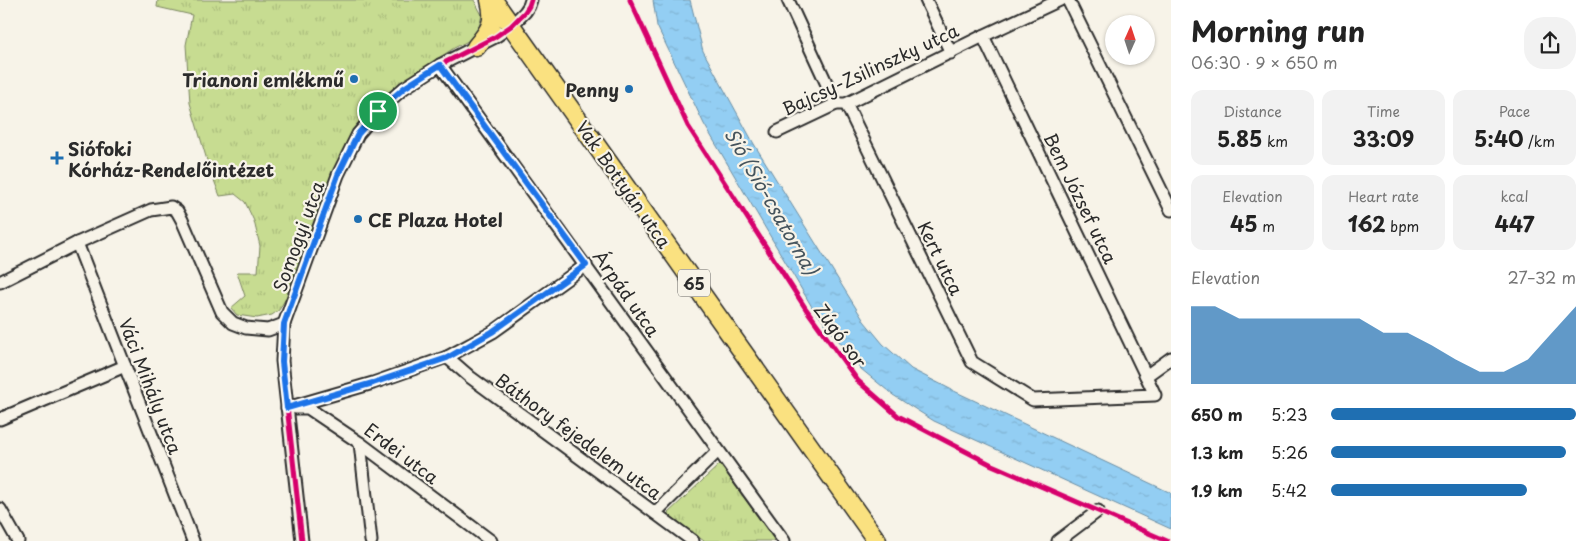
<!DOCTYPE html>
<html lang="en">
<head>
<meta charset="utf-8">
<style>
	:root { --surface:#fff; --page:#f2f2f2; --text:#222; --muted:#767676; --accent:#1f6fb2 }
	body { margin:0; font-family:"Playpen Sans",sans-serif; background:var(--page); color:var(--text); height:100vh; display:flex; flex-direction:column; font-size:19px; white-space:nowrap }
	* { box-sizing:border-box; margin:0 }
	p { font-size:16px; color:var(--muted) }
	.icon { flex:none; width:28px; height:28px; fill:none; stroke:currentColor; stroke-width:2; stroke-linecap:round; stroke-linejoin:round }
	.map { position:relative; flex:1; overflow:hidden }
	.details { display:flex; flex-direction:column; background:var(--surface); width:425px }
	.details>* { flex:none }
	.needle { width:32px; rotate:3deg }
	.controls { position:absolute; left:1105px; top:15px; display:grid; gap:10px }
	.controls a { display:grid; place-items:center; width:50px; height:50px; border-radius:50%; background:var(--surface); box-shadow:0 1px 4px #0004; font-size:25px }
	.pin { position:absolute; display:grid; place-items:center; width:42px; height:42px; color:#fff; margin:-21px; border:2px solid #fff; border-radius:50%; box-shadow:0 1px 5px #0007 }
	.round { display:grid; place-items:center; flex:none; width:52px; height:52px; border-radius:20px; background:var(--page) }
	.summary { display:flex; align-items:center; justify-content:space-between; height:85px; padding:0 20px }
	h1 { font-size:28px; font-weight:700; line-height:38px }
	.metrics { display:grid; grid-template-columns:repeat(3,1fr); gap:8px; height:85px; padding:5px 20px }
	.metrics div { display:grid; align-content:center; border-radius:12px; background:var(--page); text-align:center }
	.metrics b { font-size:21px; font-weight:700 }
	.metrics small { font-size:14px; font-weight:400 }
	.metrics p { font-size:14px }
	.chart { height:140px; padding:10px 20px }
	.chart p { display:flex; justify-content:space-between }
	.chart svg { width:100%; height:90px; margin-top:5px; fill:var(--accent); opacity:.7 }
	ul { padding:0 20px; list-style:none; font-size:16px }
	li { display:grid; grid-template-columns:80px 60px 1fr; align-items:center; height:38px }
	li i { height:12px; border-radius:6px; background:var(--accent) }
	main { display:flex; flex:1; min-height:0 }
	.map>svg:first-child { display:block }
</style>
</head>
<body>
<main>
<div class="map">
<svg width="1171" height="541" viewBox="0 0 1171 541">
	<defs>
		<pattern id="grass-tufts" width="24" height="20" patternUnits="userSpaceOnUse" patternTransform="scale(1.25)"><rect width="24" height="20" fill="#c7dc91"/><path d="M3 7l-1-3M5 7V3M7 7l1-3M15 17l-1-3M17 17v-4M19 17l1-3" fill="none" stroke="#abbd7d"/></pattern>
		<pattern id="water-ripples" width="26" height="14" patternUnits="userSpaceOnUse" patternTransform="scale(1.25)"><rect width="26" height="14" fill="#93cef3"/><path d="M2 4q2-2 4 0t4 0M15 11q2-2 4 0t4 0" fill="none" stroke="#7fb1d0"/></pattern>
	</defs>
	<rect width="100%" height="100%" fill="#f7f3e8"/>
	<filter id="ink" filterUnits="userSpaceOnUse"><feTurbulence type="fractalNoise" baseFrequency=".02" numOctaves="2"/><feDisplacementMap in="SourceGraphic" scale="10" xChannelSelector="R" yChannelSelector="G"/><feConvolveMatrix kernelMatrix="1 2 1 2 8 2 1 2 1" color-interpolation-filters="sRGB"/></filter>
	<g filter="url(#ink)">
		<!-- grass -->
		<g fill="url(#grass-tufts)" stroke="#79845e">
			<polygon points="158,0 474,0 482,15 478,31 468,41 454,48 400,84 378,104 348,139 331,180 293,286 279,310 272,315 257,318 237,315 231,308 245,296 237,272 258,272 260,246 254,221 245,202 235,194 220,196 209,167 190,103 186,45 192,15 157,7"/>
			<polygon points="720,464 775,541 704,541 667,514"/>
		</g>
		<!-- water -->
		<polygon fill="url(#water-ripples)" stroke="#698da3" points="653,0 690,0 703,51 754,144 864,321 883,344 911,369 954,391 1171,493 1171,529 934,421 893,395 861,369 812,307 704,124 657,26"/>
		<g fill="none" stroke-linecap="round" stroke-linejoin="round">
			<defs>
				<g id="street">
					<polyline points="788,0 836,104"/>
					<polyline points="926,0 951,53"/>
					<polyline points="1068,0 1171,210"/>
					<polyline points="983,36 1146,376"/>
					<polyline points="440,65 784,541"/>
					<polyline points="846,104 972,362 1033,400 1155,395 1146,376 1171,358"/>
					<polyline points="777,132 836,104 846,104 983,36 1060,0"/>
					<polyline points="77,243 193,541"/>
					<polyline points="0,282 77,243 151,210 171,207 177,211 182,220 222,312 233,323 246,328 268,330 284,324"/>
					<polyline points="447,357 470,377 693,541"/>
					<polyline points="287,408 373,383 447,357 493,332 586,265"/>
					<polyline points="296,408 308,408 360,443 491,541"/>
					<polyline points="0,419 125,366"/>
					<polyline points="360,443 371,541"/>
					<polyline points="0,509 18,541"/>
					<polyline points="655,513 718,451"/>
					<polyline points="302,541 282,361 284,324 338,175 358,134 378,111 404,88 440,65 495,37 511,26 525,12 529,6 531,0"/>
					<polyline points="1058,541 1098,511"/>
				</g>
				<g id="primary">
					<polyline points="493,0 877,541"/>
					<path d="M 476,47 C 490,30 496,23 490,0"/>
				</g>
			</defs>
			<!-- street casing -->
			<use href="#street" stroke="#2b2b2b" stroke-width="15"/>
			<!-- primary casing -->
			<use href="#primary" stroke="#2b2b2b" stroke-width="21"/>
			<!-- street -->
			<use href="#street" stroke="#f7f3e8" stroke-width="11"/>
			<!-- primary -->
			<use href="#primary" stroke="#fae180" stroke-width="18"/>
			<defs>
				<g id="cycleway">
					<polyline points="630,0 688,126 806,309 858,381 898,416 992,465 1167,541"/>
					<polyline points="302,541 282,361 284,324 338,175 358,134 378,111 404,88 440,65 495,37 511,26 525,12 529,6 531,0"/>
				</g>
			</defs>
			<!-- cycleway casing -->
			<use href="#cycleway" stroke="#f7f3e8" stroke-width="8"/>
			<!-- cycleway -->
			<use href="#cycleway" stroke="#d6006c" stroke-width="5"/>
		</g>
	</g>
	<g fill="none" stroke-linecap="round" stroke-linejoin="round" filter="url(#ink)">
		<defs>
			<polygon id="route" points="440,65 586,265 492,332 447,358 373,383 287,408 282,362 284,324 338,175 358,134 378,111 404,88"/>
		</defs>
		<!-- route casing -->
		<use href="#route" stroke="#fff" stroke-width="10"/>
		<!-- route -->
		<use href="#route" stroke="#1a73e8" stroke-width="6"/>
	</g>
	<!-- markers -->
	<g fill="#1f6fb2" stroke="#f7f3e8" stroke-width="2">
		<circle cx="354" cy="79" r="5"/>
		<circle cx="629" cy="89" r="5"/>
		<path d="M54.5 150.5h5v5h5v5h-5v5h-5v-5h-5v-5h5z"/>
		<circle cx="358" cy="219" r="5"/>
	</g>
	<g text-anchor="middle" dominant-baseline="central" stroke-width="4.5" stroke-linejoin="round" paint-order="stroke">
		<!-- shield labels -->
		<rect fill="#f7f3e8" stroke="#686764" stroke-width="1" x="678" y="269.5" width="32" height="27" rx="4"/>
		<g font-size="16" font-weight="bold" fill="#2b2b2b">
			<text x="694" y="283">65</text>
		</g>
		<!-- street labels -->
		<g font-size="18" fill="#2b2b2b" stroke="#f7f3e8">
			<text transform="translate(870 69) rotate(-25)">Bajcsy-Zsilinszky utca</text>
			<text transform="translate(624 184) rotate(55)">Vak Bottyán utca</text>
			<text transform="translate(1081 198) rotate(64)">Bem József utca</text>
			<text transform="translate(298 236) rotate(-70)">Somogyi utca</text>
			<text transform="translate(941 258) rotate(64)">Kert utca</text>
			<text transform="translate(627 293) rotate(55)">Árpád utca</text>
			<text transform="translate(841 335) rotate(54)">Zúgó sor</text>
			<text transform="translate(151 386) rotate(69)">Váci Mihály utca</text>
			<text transform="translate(579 436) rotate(36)">Báthory fejedelem utca</text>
			<text transform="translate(402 453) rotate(37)">Erdei utca</text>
		</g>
		<!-- poi labels -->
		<g font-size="18" font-weight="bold" fill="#2b2b2b" stroke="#f7f3e8" text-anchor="end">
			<text x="344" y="79">Trianoni emlékmű</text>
			<text x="619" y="89">Penny</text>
			<text x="68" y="148" text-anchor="start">Siófoki<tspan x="68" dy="21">Kórház-Rendelőintézet</tspan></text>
			<text x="368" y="219" text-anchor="start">CE Plaza Hotel</text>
		</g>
		<!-- water labels -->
		<g font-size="19" font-style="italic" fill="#45545d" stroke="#f7f3e8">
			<text transform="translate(772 201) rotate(60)">Sió (Sió-csatorna)</text>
		</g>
	</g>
</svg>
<div class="controls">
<a><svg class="needle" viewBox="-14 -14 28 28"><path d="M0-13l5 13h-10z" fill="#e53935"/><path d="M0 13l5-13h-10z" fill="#767676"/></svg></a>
</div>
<div class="pin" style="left:378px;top:111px;background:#1e9e55"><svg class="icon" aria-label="arrive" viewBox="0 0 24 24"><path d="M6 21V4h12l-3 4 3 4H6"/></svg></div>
</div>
<section class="details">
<div class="summary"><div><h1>Morning run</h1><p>06:30 · 9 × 650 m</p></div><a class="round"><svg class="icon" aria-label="share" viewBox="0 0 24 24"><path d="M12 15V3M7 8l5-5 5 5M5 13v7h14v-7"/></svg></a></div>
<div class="metrics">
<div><p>Distance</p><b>5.85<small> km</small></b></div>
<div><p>Time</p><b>33:09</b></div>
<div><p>Pace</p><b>5:40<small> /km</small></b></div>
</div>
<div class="metrics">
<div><p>Elevation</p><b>45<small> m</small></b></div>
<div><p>Heart rate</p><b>162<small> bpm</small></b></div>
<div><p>kcal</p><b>447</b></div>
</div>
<div class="chart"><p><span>Elevation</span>27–32 m</p>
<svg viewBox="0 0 160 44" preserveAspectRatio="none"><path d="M0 44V6L10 6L20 12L30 12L40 12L50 12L60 12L70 12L80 19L90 19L100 25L110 32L120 38L130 38L140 32L150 19L160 6V44z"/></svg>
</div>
<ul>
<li><b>650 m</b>5:23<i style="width:100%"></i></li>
<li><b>1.3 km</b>5:26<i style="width:96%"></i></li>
<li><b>1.9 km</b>5:42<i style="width:80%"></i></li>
</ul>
</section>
</main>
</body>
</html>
